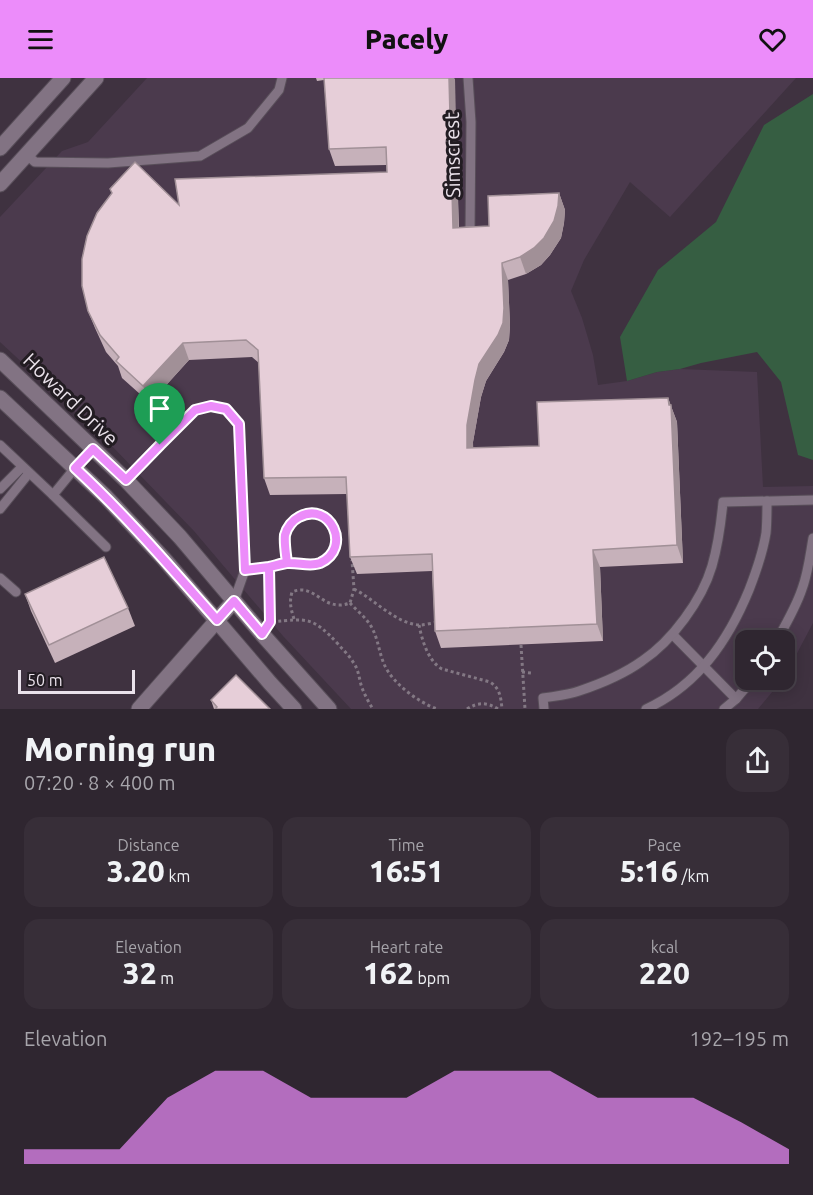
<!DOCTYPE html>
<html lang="en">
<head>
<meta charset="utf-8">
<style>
	:root { --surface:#2f2630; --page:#372e38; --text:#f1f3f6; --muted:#a7a5ab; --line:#4a434c; --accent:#ec8cfa }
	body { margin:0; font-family:Ubuntu,sans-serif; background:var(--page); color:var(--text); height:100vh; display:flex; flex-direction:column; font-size:22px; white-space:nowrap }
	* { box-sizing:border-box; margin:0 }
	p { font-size:20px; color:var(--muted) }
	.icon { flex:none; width:33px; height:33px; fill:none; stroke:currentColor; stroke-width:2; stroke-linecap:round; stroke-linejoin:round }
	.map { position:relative; height:631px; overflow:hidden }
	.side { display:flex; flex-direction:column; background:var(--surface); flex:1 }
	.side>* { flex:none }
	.tools { position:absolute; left:735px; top:552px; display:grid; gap:12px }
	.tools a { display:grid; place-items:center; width:60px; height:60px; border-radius:12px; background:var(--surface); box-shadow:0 3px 15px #0003,0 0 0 2px var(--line); font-size:30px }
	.scale { position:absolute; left:18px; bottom:15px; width:117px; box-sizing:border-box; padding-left:6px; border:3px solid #eae2eb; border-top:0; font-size:16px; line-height:21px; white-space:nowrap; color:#eae2eb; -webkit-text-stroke:4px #221c22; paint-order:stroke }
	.pin { position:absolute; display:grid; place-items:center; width:51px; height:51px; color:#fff; margin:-62px -26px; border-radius:50% 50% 50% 0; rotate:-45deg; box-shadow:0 0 6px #0007 }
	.pin .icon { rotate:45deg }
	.round { display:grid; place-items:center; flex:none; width:63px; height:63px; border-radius:18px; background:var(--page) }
	.headline { display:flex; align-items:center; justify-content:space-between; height:102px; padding:0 24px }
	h1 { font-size:33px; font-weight:800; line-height:45px }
	.metrics { display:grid; grid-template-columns:repeat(3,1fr); gap:9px; height:102px; padding:6px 24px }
	.metrics div { display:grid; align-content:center; border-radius:15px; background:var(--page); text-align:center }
	.metrics b { font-size:30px; font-weight:800 }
	.metrics small { font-size:16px; font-weight:400 }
	.metrics p { font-size:16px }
	.chart { height:168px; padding:12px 24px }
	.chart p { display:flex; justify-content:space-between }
	.chart svg { width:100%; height:108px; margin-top:6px; fill:var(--accent); opacity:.7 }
	header { display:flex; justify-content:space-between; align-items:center; height:78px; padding:0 24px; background:var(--accent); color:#111; font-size:27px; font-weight:800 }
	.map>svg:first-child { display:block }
</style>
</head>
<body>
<header><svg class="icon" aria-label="menu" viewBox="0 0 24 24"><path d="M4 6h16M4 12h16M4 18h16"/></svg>Pacely<svg class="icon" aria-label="heart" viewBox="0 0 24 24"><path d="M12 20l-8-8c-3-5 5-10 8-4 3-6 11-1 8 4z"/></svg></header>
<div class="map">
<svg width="813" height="631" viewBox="0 0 813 631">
	<rect width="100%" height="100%" fill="#3f3240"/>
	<!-- built -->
	<polygon fill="#4b3a4d" points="147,0 796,0 670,139 630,104 584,182 571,213 582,240 593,277 598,307 627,303 657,294 680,291 757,294 763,409 813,408 813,545 785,598 784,562 746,562 746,602 782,602 758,631 351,631 283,558 194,453 109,365 0,264 0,139 62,73 88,64"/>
	<!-- green -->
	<polygon fill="#365e42" points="813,16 813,382 798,377 781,304 757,274 701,285 680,291 657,294 627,303 620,259 658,192 716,144 764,47"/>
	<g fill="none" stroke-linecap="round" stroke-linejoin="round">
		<defs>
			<g id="lane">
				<polyline points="468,0 471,44 470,154"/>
				<polyline points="27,77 35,84 108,85 200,78 248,50 279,12 282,0"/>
				<polyline points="0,367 53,417"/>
				<polyline points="75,390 53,417 106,469"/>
				<polyline points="126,402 195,331 211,328 226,331 239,346 245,492 234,523"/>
				<polyline points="0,411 22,389"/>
				<polyline points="0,431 29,395"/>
				<path d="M 245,492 C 253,491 260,490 268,489 C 274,488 280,486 286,485 C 296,484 308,489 318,486 C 353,476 332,420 298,439 C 292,443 286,450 285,457 C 284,465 286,476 287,485"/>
				<polyline points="0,500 16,514"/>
				<polyline points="673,557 736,621"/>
				<path d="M 777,562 C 786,546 796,529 802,511 C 808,495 810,477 813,460"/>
				<path d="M 544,631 L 543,620 C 555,618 568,617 579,613 C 600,606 624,596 642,583 C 672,563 702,522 712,488 C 718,467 721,445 723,424 L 813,422"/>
				<path d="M 646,631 C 698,607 728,563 749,512 C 756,494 763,474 766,455 C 767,445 767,434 767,423"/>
				<polyline points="724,631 736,621 752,602"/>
			</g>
			<polyline id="street" points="139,631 234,523"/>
			<g id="secondary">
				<polyline points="0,70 63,0"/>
				<polyline points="0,106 96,0"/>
				<polyline points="0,282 126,402 180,459 262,556 329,631"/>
				<polyline points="0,320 106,419 164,481 270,605 294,631"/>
			</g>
		</defs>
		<!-- lane casing -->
		<use href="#lane" stroke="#584e59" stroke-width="11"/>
		<!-- street casing -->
		<use href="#street" stroke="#584e59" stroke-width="17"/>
		<!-- secondary casing -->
		<use href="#secondary" stroke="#584e59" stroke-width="17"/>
		<!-- path -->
		<g stroke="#837884" stroke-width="3" stroke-dasharray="3 3" stroke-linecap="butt">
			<polyline points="269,500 270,541"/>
			<path d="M 354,511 C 374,521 396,546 420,547 C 425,547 432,545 438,544"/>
			<path d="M 350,525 C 357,533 367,540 372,550 C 378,561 379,574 384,586 C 392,605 418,624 437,631"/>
			<path d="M 294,541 C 291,531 289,525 292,514 C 316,504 322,535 350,525 L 354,511 L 352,482"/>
			<path d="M 272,544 C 308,540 313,539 338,566 C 343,572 349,577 353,584 C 359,592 359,601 362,610 C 365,617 369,625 373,631"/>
			<path d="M 419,547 C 422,562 428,583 442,591 L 490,604 C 500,610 501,620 502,631"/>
			<polyline points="521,567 525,631"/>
			<polyline points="522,594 531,595"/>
			<path d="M 467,631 C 478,624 487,624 498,631"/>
		</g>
		<!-- lane -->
		<use href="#lane" stroke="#827383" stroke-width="9"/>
		<!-- street -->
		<use href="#street" stroke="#827383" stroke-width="15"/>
		<!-- secondary -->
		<use href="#secondary" stroke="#827383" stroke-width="15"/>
	</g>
	<!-- wall -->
	<g fill="#c6b1ba">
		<polygon points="316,0 454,0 459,149 489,148 559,115 565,132 564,145 561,160 550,177 541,187 526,196 508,202 510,247 509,262 504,274 486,303 481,319 473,364 473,370 539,368 668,320 677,344 683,485 600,489 603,563 441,570 435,553 432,493 357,496 350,479 347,416 270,417 264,400 259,285 252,279 189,282 150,325 122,300 118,288 106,274 95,250 88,233 112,116 110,111 179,127 387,94 386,87 335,88 329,71 324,2 317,3"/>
		<polygon points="25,516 128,530 135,548 55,585 31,533"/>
		<polygon points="211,622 270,631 214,631"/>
	</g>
	<!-- shaded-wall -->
	<g fill="#a19097">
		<polygon points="449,0 454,0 455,1 459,167 453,150"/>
		<polygon points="559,115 565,132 564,145 561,160 550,177 541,187 526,196 520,179"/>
		<polygon points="502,185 508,202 510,247 509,262 504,274 486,303 481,319 473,364 474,387 467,370 467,347 475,302"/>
		<polygon points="183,265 189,282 150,325 143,308"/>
		<polygon points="668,320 677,344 683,485 677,467"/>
		<polygon points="593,472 600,489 603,563 597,546"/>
	</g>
	<!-- building -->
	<g fill="#e6ced8" stroke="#a19097" stroke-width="1.5">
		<polygon points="324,0 449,0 453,150 489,148 488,118 559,115 558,128 554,143 544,160 534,170 520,179 502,185 504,230 503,245 498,257 479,286 475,302 467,347 467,370 539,368 537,324 668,320 669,327 671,327 677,467 593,472 597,546 435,553 432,476 350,479 346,399 264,400 258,272 246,262 183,265 143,308 116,283 119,279 100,257 88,233 82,208 82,181 87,158 97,135 112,115 110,111 135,84 179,127 175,101 387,94 386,69 329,71"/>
		<polygon points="104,479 128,530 49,567 25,516"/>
		<polygon points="236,597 270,631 215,631 217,629 211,622"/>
	</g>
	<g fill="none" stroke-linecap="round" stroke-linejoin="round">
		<defs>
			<path id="route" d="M 160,367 L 126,402 L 93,371 L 75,390 C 126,437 171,490 217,542 L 234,523 L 262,556 L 270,544 L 269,489 C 275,488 281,485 287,485 C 298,484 310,489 320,485 C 353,470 330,422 299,439 C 293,442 287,449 285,457 C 284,465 286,476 287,485 L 269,489 L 245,492 L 239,346 L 226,331 L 211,328 L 195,332 L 160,367"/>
		</defs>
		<!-- route casing -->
		<use href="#route" stroke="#fff" stroke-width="12"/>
		<!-- route -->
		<use href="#route" stroke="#ec8cfa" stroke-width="8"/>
	</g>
	<g text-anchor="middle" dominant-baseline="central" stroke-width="6" stroke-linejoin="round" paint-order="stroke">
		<!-- street labels -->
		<g font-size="20" fill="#eae2eb" stroke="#221c22">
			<text transform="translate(452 77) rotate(-91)">Simscrest</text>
			<text transform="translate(71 321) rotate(44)">Howard Drive</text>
		</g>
	</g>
</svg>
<div class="tools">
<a><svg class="icon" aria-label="locate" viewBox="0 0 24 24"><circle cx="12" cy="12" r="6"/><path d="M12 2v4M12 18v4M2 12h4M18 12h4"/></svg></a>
</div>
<div class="scale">50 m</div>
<div class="pin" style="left:160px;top:367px;background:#1e9e55"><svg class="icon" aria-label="arrive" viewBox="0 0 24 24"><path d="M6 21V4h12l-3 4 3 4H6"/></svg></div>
</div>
<section class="side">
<div class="headline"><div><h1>Morning run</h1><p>07:20 · 8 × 400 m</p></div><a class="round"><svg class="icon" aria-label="share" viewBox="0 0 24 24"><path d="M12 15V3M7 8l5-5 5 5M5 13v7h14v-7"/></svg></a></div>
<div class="metrics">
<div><p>Distance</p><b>3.20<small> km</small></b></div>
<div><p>Time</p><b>16:51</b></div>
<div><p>Pace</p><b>5:16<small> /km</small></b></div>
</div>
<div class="metrics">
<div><p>Elevation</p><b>32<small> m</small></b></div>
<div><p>Heart rate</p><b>162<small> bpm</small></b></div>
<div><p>kcal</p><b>220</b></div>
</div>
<div class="chart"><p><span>Elevation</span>192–195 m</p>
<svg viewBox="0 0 160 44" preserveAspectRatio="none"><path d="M0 44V38L10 38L20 38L30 17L40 6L50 6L60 17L70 17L80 17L90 6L100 6L110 6L120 17L130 17L140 17L150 27L160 38V44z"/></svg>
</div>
</section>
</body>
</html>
